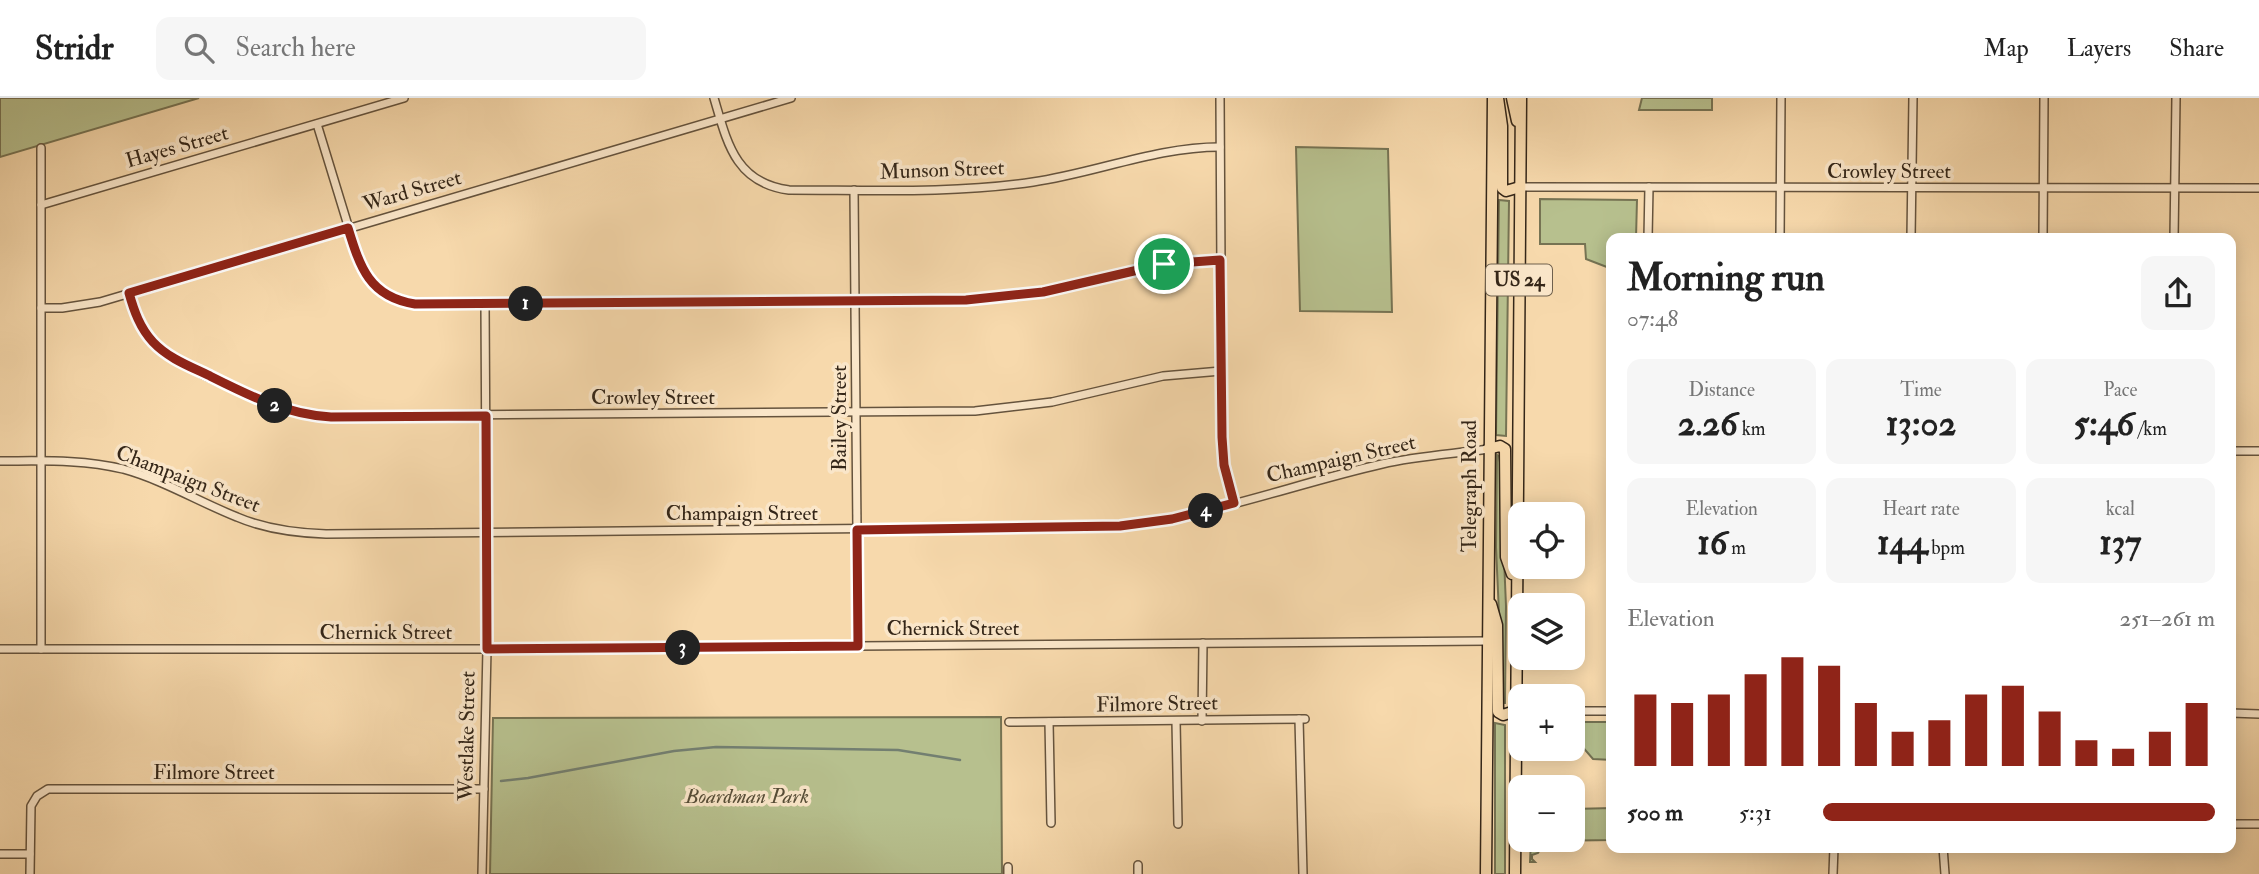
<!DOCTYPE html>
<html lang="en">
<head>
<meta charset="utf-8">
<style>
	:root { --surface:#fff; --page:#f6f6f6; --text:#222; --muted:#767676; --line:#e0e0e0; --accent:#8f2418 }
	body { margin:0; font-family:"IM FELL Double Pica",serif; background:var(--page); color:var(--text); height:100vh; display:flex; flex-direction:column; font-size:26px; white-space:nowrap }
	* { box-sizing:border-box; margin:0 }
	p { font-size:23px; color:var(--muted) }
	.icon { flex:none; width:38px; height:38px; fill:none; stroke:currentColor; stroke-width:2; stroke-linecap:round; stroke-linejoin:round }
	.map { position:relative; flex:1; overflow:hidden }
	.side { position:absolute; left:1606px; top:135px; width:630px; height:620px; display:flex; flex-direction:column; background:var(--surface); border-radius:14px; box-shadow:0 4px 18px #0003 }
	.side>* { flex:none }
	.tools { position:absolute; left:1508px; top:404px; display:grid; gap:14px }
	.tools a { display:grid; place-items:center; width:77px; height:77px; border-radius:14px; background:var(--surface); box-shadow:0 4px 18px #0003; font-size:35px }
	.pin { position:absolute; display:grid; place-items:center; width:60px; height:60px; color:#fff; margin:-30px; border:4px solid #fff; border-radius:50%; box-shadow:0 2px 7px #0007 }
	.km { position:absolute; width:35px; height:35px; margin:-18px; border-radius:50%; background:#222; color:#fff; font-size:19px; line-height:35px; text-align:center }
	.round { display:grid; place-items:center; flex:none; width:74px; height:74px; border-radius:14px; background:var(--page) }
	.head { display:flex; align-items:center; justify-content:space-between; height:119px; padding:0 21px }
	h1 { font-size:38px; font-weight:800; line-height:52px }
	.metrics { display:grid; grid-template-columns:repeat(3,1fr); gap:10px; height:119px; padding:7px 21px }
	.metrics div { display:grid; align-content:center; border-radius:14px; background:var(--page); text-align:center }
	.metrics b { font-size:35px; font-weight:800 }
	.metrics small { font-size:19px; font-weight:400 }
	.metrics p { font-size:19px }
	.chart { height:196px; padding:14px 21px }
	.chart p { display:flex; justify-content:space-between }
	.chart svg { width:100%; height:126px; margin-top:7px; stroke:var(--accent); stroke-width:6 }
	ul { padding:0 21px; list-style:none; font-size:23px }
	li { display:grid; grid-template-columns:112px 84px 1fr; align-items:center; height:52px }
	li i { height:18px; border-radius:9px; background:var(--accent) }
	header { display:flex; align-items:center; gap:42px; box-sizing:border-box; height:98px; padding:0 35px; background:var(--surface); border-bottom:2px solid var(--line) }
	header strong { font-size:33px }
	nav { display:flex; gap:38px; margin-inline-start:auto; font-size:24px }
	.search { width:490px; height:63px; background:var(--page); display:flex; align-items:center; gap:18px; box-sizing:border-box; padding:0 24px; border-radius:14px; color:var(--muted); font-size:26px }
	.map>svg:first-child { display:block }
</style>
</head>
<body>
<header>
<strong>Stridr</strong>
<div class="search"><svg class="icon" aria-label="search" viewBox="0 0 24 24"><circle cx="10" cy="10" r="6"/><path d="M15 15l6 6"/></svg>Search here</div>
<nav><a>Map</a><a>Layers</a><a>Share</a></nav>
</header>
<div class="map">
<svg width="2259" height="776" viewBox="0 0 2259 776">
	<rect width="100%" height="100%" fill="#f7d9ac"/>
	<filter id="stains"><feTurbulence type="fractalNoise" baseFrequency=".00286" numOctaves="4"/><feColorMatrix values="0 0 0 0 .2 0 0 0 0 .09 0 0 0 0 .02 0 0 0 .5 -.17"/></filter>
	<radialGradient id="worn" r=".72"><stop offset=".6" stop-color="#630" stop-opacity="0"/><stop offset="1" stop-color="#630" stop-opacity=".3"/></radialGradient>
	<!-- green -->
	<g fill="#b7c08e" stroke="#767353" stroke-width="2">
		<polygon points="0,0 199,0 0,59"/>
		<polygon points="1642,0 1712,0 1712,12 1639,12"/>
		<polygon points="1296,49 1388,51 1392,214 1300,213"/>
		<polygon points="1540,101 1637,102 1636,140 1612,140 1612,171 1586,161 1585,146 1540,146"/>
		<polygon points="1499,102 1509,103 1506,338 1496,337"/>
		<polygon points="1497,357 1499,358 1500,364 1506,508 1505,605 1503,605 1496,449"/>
		<polygon points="1001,619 1002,776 490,776 493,620"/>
		<polygon points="1573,624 1612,624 1612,662 1593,661 1573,638"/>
		<polygon points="1495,625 1505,627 1505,776 1495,776"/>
		<polygon points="1612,710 1612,742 1545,743 1538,755 1532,757 1532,761 1535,764 1530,764 1531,742 1573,742 1573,711"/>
	</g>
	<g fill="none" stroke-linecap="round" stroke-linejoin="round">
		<!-- stream -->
		<polyline stroke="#737f71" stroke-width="2.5" points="501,683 528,680 674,653 716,649 898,652 960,662"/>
		<defs>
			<g id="street">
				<path d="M 714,0 C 727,44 735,85 789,92 C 869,92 953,96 1033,84 C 1096,75 1156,49 1220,49"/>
				<polyline points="1220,0 1222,339 1225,367 1234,405"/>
				<polyline points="317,26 361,170 382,194 408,205 966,202 1043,194 1164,166 1220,162"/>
				<polyline points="1520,89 2259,90"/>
				<polyline points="854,92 858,548"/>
				<polyline points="41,107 404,0"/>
				<polyline points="1648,140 1649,89"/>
				<polyline points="1780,140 1781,0"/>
				<polyline points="1911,140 1913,0"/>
				<polyline points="2043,140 2044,0"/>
				<polyline points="2174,140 2176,0"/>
				<path d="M 129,195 C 134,213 140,229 153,243 C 179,272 280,313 319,318 L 975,313 L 1052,304 L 1163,278 L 1221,273"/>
				<polyline points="41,210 62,210 100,204 791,0"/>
				<polyline points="2231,353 2259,353"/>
				<path d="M 0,363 C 42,363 82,361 123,371 C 163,382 199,404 237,419 C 265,431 296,435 326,436 L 1120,428 C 1209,419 1294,386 1382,366 C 1417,358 1453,356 1488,351"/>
				<polyline points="0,551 487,551 1487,543"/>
				<polyline points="41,551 41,50"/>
				<polyline points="1573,613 1612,613"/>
				<polyline points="2231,615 2259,616"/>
				<polyline points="1299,621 1303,776"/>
				<polyline points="1176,623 1178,726"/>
				<polyline points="1202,623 1203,545"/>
				<polyline points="1009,624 1305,621"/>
				<polyline points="1049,624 1051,725"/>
				<polyline points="2231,726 2259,726"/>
				<polyline points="1943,749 1945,776"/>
				<polyline points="0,756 30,756"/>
				<polyline points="1138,767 1138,776"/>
				<polyline points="30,776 31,708 37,698 48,691 484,691"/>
				<polyline points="482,776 487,551 485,206"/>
				<polyline points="1008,776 1008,769"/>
				<polyline points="1833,776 1834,749"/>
			</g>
			<g id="primary">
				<polyline points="1498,0 1502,28 1502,90 1506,93 1520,89"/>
				<polyline points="1512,0 1517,23"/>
				<polyline points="1488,351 1500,348 1505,351 1506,459 1512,476"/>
				<polyline points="1491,506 1497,527 1498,614 1503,617 1515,613"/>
				<polyline points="1486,776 1493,0"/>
				<polyline points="1515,776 1521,0"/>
			</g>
		</defs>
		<!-- street casing -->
		<use href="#street" stroke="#65533d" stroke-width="10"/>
		<!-- primary casing -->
		<use href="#primary" stroke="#342618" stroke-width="13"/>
		<!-- street -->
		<use href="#street" stroke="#fae6c9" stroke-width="7"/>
		<!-- primary -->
		<use href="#primary" stroke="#f7d9ac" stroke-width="10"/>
	</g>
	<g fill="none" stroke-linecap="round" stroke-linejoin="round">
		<defs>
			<path id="route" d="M 348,130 C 360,169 369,199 415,206 L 966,202 L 1043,194 L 1164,166 L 1220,162 L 1222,339 L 1224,367 L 1234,405 L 1172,421 L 1120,428 L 857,432 L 858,548 L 487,551 L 486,318 L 331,319 C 287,317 248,297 208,277 C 189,268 168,260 153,244 C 140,230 134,213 129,195 Z"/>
		</defs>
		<!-- route casing -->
		<use href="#route" stroke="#fff" stroke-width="14"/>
		<!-- route -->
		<use href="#route" stroke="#8f2418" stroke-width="9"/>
	</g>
	<g text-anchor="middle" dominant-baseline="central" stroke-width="7" stroke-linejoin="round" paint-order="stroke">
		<!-- shield labels -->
		<rect fill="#fae6c9" stroke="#6f604d" stroke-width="2" x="1486" y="166.5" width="66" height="31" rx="5"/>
		<g font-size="19" font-weight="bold" fill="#342618">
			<text x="1519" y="182">US 24</text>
		</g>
		<!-- street labels -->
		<g font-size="21" fill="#342618" stroke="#fae6c9">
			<text transform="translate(177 49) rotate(-16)">Hayes Street</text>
			<text transform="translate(942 72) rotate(-2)">Munson Street</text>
			<text x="1889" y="73">Crowley Street</text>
			<text transform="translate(412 93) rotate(-16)">Ward Street</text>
			<text x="653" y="299">Crowley Street</text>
			<text transform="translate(839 320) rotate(-90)">Bailey Street</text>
			<text transform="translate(1341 361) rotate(-13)">Champaign Street</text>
			<text transform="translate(188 381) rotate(21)">Champaign Street</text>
			<text transform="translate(1469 388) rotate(-90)">Telegraph Road</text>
			<text x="742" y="415">Champaign Street</text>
			<text x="953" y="530">Chernick Street</text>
			<text x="386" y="534">Chernick Street</text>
			<text transform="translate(1157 606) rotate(-1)">Filmore Street</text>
			<text transform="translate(467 638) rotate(-89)">Westlake Street</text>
			<text x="214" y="674">Filmore Street</text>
		</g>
		<!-- park labels -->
		<g font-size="21" font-style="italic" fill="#554c36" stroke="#fae6c9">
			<text x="747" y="698">Boardman Park</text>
		</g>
	</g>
	<rect width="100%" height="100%" filter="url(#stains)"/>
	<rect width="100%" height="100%" fill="url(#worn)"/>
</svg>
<div class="tools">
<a><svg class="icon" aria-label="locate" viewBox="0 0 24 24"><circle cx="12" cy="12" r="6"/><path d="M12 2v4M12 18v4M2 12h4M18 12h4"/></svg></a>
<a><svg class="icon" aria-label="layers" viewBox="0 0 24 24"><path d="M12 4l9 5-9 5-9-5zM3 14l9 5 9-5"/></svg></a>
<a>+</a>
<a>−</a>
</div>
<div class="pin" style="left:1164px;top:166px;background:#1e9e55"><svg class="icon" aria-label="arrive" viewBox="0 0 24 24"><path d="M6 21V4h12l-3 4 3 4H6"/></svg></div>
<b class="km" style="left:526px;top:206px">1</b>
<b class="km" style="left:275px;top:308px">2</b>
<b class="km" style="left:683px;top:550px">3</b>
<b class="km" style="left:1206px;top:413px">4</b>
<section class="side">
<div class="head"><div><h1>Morning run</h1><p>07:48</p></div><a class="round"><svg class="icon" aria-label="share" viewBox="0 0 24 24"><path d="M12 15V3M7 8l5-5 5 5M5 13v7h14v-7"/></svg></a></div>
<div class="metrics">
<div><p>Distance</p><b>2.26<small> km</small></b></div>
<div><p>Time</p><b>13:02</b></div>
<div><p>Pace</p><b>5:46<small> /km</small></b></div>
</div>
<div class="metrics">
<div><p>Elevation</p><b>16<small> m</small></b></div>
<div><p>Heart rate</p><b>144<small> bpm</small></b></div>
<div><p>kcal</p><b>137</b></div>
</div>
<div class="chart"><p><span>Elevation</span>251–261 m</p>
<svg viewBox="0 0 160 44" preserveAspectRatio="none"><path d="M5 44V19M15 44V22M25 44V19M35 44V12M45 44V6M55 44V9M65 44V22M75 44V32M85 44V28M95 44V19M105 44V16M115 44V25M125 44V35M135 44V38M145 44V32M155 44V22"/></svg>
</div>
<ul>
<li><b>500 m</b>5:31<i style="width:100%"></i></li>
</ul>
</section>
</div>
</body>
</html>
